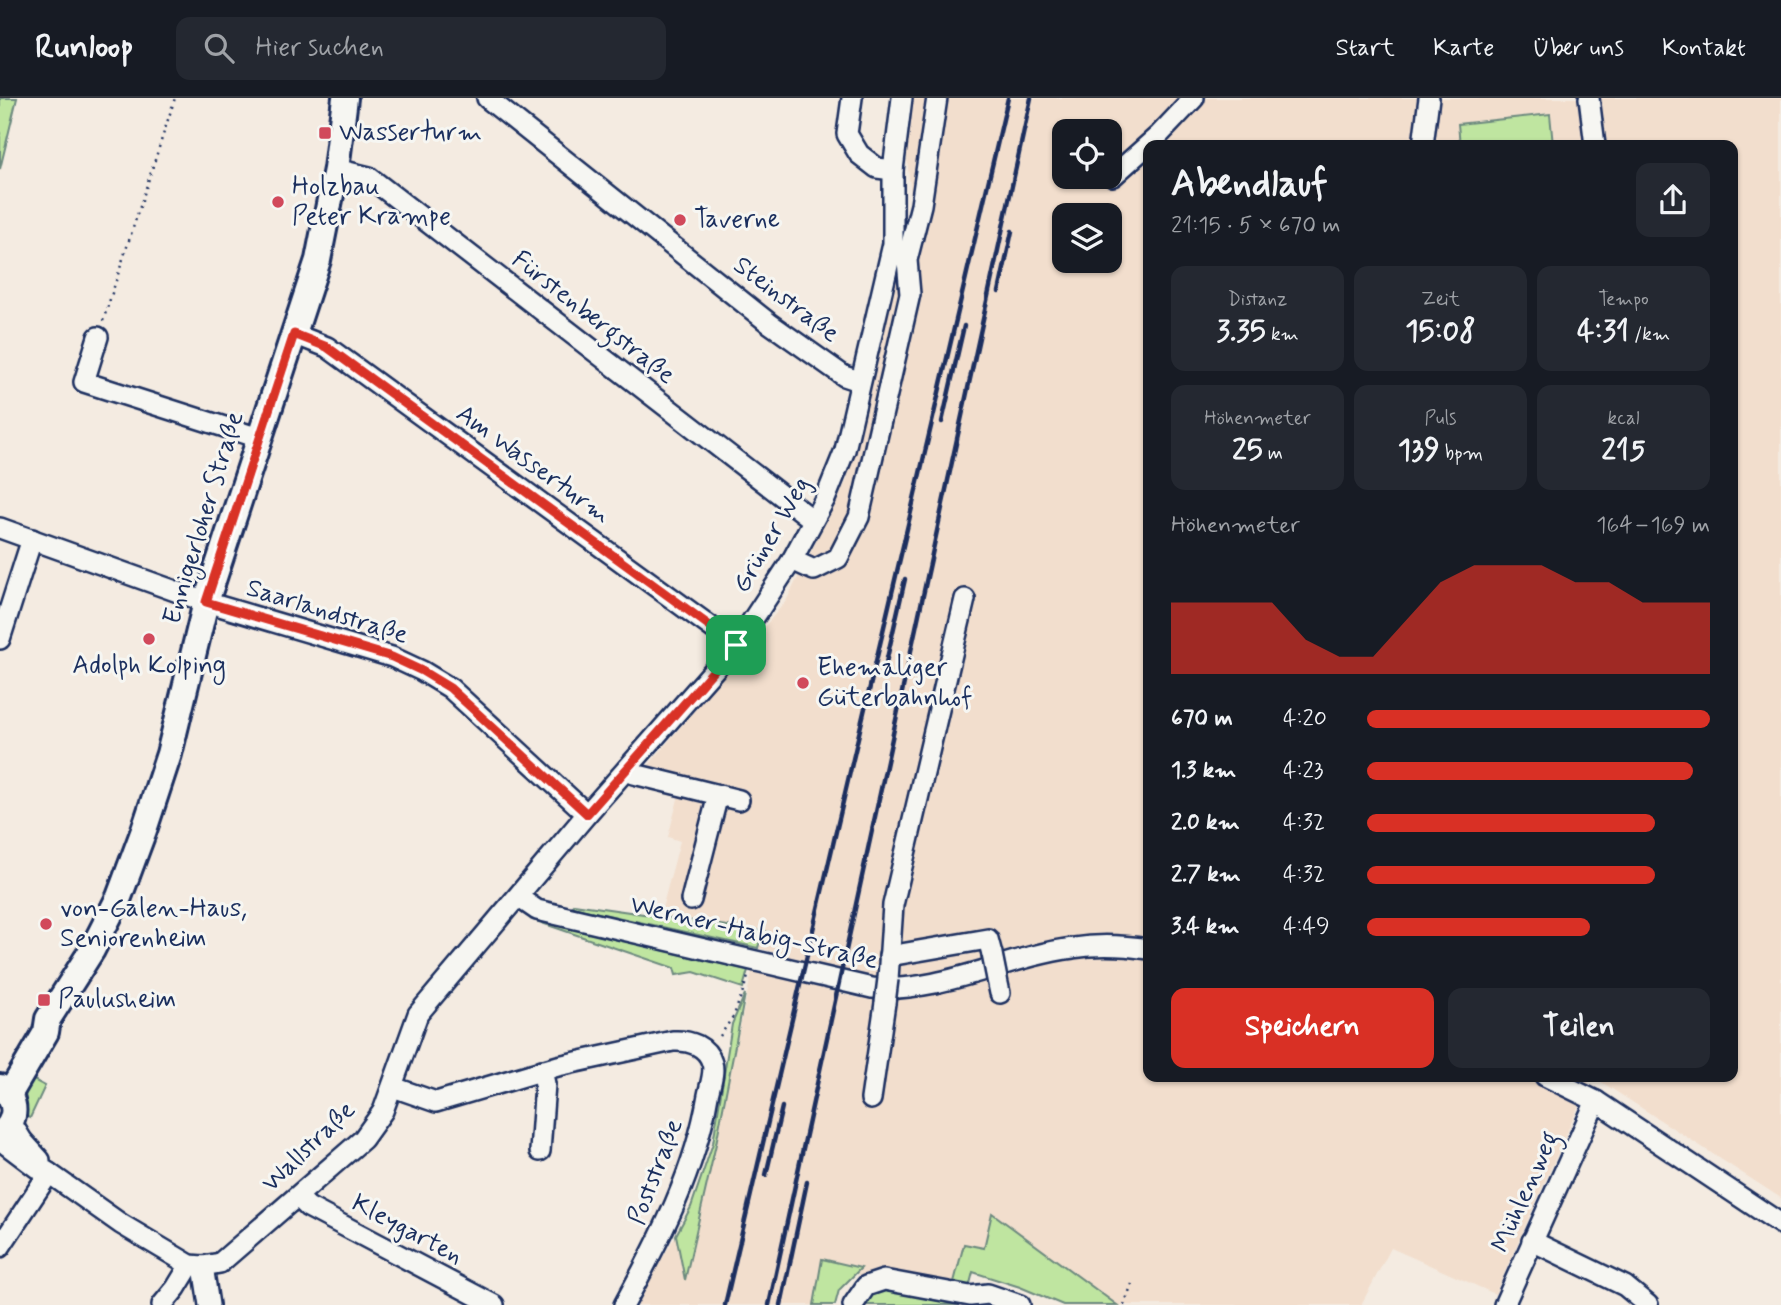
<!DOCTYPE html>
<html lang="de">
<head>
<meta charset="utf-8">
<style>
	:root { --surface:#171b24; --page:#242831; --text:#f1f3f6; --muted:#9ea1a6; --line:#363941; --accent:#d93025 }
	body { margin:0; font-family:Mynerve,sans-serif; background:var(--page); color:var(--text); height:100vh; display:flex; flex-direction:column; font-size:26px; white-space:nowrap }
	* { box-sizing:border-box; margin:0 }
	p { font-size:23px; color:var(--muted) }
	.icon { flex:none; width:38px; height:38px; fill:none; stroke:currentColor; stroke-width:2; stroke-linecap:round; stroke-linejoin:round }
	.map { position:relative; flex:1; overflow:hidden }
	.side { position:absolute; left:1143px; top:42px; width:595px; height:942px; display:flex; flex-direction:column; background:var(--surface); border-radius:14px; box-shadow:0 2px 5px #0004 }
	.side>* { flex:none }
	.controls { position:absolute; left:1052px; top:21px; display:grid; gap:14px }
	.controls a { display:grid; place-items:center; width:70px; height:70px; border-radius:14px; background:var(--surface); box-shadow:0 2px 5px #0004; font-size:35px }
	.pin { position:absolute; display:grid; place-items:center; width:60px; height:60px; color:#fff; margin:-30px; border-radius:14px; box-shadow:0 4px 10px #0006 }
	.round { display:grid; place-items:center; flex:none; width:74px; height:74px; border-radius:14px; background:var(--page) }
	.headline { display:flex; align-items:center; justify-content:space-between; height:119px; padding:0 28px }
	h1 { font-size:38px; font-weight:700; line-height:52px }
	.metrics { display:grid; grid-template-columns:repeat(3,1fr); gap:10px; height:119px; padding:7px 28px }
	.metrics div { display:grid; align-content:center; border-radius:14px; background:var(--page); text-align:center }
	.metrics b { font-size:30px; font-weight:700 }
	.metrics small { font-size:19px; font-weight:400 }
	.metrics p { font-size:19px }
	.chart { height:196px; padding:14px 28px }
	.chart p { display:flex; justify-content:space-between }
	.chart svg { width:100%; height:126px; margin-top:7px; fill:var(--accent); opacity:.7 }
	.cta { display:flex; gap:14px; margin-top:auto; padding:14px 28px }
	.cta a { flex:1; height:80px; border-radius:14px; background:var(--accent); color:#fff; font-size:28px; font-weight:700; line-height:80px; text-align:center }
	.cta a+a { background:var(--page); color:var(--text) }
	ul { padding:0 28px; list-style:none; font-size:23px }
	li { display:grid; grid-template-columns:112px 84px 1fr; align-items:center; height:52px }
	li i { height:18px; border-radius:9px; background:var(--accent) }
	header { display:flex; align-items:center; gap:42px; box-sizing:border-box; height:98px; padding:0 35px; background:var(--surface); border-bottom:2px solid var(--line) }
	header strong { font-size:33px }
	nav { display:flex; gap:38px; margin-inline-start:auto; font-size:24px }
	.search { width:490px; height:63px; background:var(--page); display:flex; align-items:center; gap:18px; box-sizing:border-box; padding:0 24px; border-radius:14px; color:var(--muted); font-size:26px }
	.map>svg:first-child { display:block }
</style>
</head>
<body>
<header>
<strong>Runloop</strong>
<div class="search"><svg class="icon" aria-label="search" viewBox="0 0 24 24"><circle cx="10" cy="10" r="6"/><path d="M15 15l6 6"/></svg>Hier suchen</div>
<nav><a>Start</a><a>Karte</a><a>Über uns</a><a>Kontakt</a></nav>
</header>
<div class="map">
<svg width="1781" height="1207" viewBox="0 0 1781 1207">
	<rect width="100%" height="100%" fill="#f4ebe1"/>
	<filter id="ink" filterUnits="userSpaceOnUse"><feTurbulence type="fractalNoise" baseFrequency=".0143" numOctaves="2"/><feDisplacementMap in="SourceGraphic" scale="14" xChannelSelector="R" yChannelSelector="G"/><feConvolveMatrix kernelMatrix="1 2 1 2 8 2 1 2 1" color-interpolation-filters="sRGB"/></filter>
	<g filter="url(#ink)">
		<!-- built -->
		<path fill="#f2decd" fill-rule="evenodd" d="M 911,0 L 1781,0 L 1781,1100 L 1592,978 L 1495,1196 L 1391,1150 L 1361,1207 L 1117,1207 L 992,1116 L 984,1150 L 964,1146 L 949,1205 L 884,1191 L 861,1182 L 857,1176 L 860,1170 L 823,1161 L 814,1207 L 635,1207 L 676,1137 L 686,1179 L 752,873 L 862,901 L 868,879 L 758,850 L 761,839 L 767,833 L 660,818 L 680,743 L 668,739 L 679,697 L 633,686 L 786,503 L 847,382 L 912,107 L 905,42 ZM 1064,33 L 1110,33 L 1110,79 L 1064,79 ZM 1148,47 L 1732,47 L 1732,978 L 1148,978 ZM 1064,117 L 1110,117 L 1110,163 L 1064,163 Z"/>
		<!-- green -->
		<g fill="#bfe5a0" stroke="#6d8a7f" stroke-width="2">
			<polygon points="0,0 17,0 0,71"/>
			<polygon points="1550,16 1553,47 1460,47 1458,26"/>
			<polygon points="574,806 768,834 761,839 758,850 571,809"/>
			<polygon points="530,821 748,872 743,890 694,874 676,877 674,870"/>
			<polygon points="745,896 716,1046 685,1182 676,1137 691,1109 713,1045 732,926"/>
			<polygon points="30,980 45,988 30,1020 27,1019 25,991"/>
			<polygon points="992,1115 1117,1207 1063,1207 1020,1189 973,1174 969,1190 953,1188 964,1146 984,1150"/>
			<polygon points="822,1161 861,1170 839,1192 835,1207 814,1207"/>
			<polygon points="884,1191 958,1207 860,1207 865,1199"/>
		</g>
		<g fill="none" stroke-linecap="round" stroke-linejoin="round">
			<defs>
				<g id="minor">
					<polyline points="487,0 769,225 844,278 859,283"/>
					<polyline points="852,0 847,36 859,56 877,70 893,72"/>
					<polyline points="1589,0 1595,47"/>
					<polyline points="1423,47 1429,0"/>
					<polyline points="336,71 369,79 813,422"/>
					<polyline points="1113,78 1159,37 1194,0"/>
					<polyline points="294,236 327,249 736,547"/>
					<polyline points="98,239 84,284 259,340"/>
					<polyline points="0,430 206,504 392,559 422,573 450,590 587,716"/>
					<polyline points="792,462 814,472 838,460 859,419 910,196 907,162 921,107 937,0"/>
					<polyline points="0,541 32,441"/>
					<polyline points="627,671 634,676 739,702"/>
					<path d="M 518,799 L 537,812 L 872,890 C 942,895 1005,859 1073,850 C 1097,846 1123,847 1148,851"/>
					<polyline points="691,802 718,697"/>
					<polyline points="889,858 988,841 992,856"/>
					<polyline points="888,881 893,807 965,501"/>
					<polyline points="997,881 1000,895"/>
					<polyline points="1545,978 1596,1003 1781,1126"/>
					<path d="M 393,989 L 436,1004 L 558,968 L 673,943 C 690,942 707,948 712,965 C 715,974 710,987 708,997 C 695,1074 661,1139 624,1207"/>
					<polyline points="871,1001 885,905"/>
					<polyline points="11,1024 22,1042 40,1062"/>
					<polyline points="0,1042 37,1070 46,1073 121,1126 190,1167 203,1168 220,1165 363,1041 383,1013 418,916 587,716 736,547 792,462 826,399 845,352 893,146 893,72 902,0"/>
					<polyline points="540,1053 545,986 542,972"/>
					<polyline points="298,1099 308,1109 494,1207"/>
					<polyline points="1532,1143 1625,1188 1648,1207"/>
					<polyline points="0,1149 49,1075"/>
					<polyline points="203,1168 209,1207"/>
					<polyline points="162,1207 176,1190 190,1167"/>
					<polyline points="853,1207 866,1188 884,1182 970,1198 988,1196 1020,1207"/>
					<polyline points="1504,1207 1596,1003"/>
				</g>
				<g id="major">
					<path d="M 0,989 C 18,1002 18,1023 0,1036"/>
					<polyline points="9,997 46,934 48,921 92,852 119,799 144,732 169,656 206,504 318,162 336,71 345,0"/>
				</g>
			</defs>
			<!-- minor casing -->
			<use href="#minor" stroke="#1b2f5e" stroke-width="24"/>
			<!-- major casing -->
			<use href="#major" stroke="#1b2f5e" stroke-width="30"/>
			<!-- path -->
			<g stroke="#1b2f5e" stroke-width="2.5" stroke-dasharray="2 5" stroke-linecap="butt">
				<polyline points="103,223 175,0"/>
				<polyline points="720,938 734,917 748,879"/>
				<polyline points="1124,1207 1132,1186"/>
			</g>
			<!-- minor -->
			<use href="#minor" stroke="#f6f6f2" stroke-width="19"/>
			<!-- major -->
			<use href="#major" stroke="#f6f6f2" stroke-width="24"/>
			<!-- rail -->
			<g stroke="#1b2f5e" stroke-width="4.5">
				<polyline points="999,194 1012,133"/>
				<polyline points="942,324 964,228"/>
				<polyline points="885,569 905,481"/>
				<polyline points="766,1077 782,1009"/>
				<polyline points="725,1207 1008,0"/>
				<polyline points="769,1207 1031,0"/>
				<polyline points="781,1207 807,1084"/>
			</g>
			<defs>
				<g id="minor-bridge">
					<polyline points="992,856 997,881"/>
					<polyline points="885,905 888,881"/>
				</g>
			</defs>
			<!-- minor-bridge casing -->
			<use href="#minor-bridge" stroke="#1b2f5e" stroke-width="24" stroke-linecap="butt"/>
			<!-- minor-bridge -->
			<use href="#minor-bridge" stroke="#f6f6f2" stroke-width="19"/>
		</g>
	</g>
	<g fill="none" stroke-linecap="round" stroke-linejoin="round" filter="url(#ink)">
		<defs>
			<polygon id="route" points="294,236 327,249 736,547 587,716 450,590 422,573 392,559 206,504"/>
		</defs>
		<!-- route casing -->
		<use href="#route" stroke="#fff" stroke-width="14"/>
		<!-- route -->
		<use href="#route" stroke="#d93025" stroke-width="9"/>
	</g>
	<!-- markers -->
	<g fill="#d1495b" stroke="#f6f6f2" stroke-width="2.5">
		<rect x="318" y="28" width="14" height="14" rx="3.5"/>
		<circle cx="278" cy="104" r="7"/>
		<circle cx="680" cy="122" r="7"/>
		<circle cx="149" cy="541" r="7"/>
		<circle cx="803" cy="585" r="7"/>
		<circle cx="46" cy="826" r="7"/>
		<rect x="37" y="895" width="14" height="14" rx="3.5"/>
	</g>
	<g text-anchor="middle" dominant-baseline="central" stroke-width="6" stroke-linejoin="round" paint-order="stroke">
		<!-- poi labels -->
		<g font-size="26" fill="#1b2f5e" stroke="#f6f6f2" text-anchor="start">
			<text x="339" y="35">Wasserturm</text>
			<text x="292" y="89">Holzbau<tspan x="292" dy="30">Peter Krampe</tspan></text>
			<text x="694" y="122">Taverne</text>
			<text x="149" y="568" text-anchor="middle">Adolph Kolping</text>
			<text x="817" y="570">Ehemaliger<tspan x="817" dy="30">Güterbahnhof</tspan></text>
			<text x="60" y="811">von-Galen-Haus,<tspan x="60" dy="30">Seniorenheim</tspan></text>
			<text x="58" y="902">Paulusheim</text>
		</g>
		<!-- street labels -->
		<g font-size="26" fill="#1b2f5e" stroke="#f6f6f2">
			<text transform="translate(786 202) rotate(37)">Steinstraße</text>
			<text transform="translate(593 220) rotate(38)">Fürstenbergstraße</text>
			<text transform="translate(533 367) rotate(36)">Am Wasserturm</text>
			<text transform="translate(204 420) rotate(-73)">Ennigerloher Straße</text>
			<text transform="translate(772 437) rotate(-60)">Grüner Weg</text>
			<text transform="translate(327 514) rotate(17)">Saarlandstraße</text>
			<text transform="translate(754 835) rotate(13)">Werner-Habig-Straße</text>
			<text transform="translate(309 1049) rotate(-44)">Wallstraße</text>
			<text transform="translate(656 1074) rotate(-69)">Poststraße</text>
			<text transform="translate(1526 1094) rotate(-66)">Mühlenweg</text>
			<text transform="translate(407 1132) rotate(28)">Kleygarten</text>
		</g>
	</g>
</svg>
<div class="controls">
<a><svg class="icon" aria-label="locate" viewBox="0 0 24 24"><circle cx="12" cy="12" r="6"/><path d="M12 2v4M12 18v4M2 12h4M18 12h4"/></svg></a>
<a><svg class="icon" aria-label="layers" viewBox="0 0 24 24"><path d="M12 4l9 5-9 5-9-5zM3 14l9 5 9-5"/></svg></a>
</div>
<div class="pin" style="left:736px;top:547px;background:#1e9e55"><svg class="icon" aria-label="arrive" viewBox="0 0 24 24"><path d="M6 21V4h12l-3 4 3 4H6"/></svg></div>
<section class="side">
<div class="headline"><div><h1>Abendlauf</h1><p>21:15 · 5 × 670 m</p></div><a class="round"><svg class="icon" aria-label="share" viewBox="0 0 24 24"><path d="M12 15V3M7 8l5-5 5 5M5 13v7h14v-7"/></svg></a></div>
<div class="metrics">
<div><p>Distanz</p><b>3.35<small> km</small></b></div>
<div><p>Zeit</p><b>15:08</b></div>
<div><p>Tempo</p><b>4:31<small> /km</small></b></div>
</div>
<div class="metrics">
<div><p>Höhenmeter</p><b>25<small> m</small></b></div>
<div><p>Puls</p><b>139<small> bpm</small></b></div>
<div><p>kcal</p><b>215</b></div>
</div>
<div class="chart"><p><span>Höhenmeter</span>164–169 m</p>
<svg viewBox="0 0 160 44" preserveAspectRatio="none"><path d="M0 44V19L10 19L20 19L30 19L40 32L50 38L60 38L70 25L80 12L90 6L100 6L110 6L120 12L130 12L140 19L150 19L160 19V44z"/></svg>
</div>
<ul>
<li><b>670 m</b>4:20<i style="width:100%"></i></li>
<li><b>1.3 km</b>4:23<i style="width:95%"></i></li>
<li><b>2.0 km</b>4:32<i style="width:84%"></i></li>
<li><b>2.7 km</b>4:32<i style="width:84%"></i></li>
<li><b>3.4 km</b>4:49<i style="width:65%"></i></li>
</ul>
<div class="cta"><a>Speichern</a><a>Teilen</a></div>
</section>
</div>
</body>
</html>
